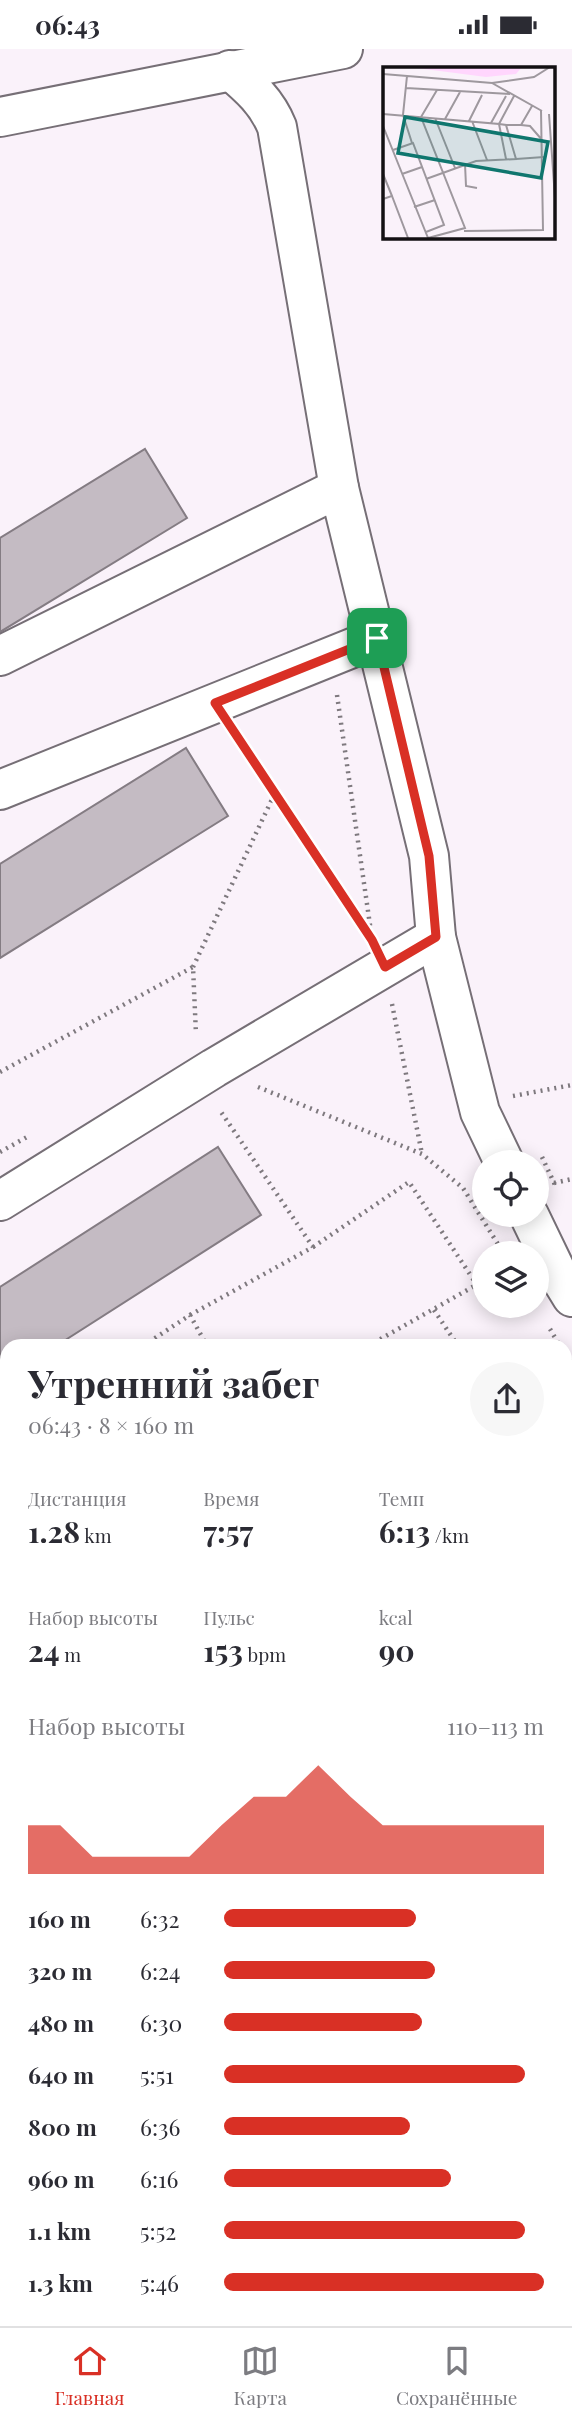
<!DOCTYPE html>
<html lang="ru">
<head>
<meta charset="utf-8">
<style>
	:root { --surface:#fff; --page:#f7f7f7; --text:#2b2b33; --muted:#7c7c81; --line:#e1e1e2; --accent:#d93025 }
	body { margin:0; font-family:"Playfair Display",serif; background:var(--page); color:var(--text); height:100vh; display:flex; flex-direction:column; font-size:26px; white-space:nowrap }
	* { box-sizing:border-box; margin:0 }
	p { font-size:23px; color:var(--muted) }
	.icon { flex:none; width:38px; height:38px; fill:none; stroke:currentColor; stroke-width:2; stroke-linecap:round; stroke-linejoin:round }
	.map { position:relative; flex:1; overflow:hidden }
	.side { position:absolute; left:0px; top:1290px; width:572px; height:989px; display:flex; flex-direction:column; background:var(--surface); border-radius:21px 21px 0 0; box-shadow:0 4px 18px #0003 }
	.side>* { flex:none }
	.controls { position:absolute; left:472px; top:1101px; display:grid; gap:14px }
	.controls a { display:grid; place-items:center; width:77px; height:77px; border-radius:50%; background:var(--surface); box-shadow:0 4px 18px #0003; font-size:35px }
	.pin { position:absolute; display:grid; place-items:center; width:60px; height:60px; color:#fff; margin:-30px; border-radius:14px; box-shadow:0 4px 10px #0006 }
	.round { display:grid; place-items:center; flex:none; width:74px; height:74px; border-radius:37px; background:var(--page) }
	.headline { display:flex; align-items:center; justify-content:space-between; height:119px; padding:0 28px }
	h1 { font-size:38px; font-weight:700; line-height:52px }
	.metrics { display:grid; grid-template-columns:repeat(3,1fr); gap:10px; height:119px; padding:7px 28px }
	.metrics div { display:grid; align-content:center }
	.metrics b { font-size:30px; font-weight:700 }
	.metrics small { font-size:19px; font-weight:400 }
	.metrics p { font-size:19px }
	.chart { height:196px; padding:14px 28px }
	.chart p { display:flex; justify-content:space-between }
	.chart svg { width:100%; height:126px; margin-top:7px; fill:var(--accent); opacity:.7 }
	ul { padding:0 28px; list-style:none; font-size:23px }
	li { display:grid; grid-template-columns:112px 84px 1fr; align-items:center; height:52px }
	li i { height:18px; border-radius:9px; background:var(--accent) }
	.status { display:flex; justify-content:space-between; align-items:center; height:49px; padding:0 35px; background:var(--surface); direction:ltr }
	.status svg { height:19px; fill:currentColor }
	.tab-bar { display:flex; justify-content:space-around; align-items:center; height:98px; border-top:2px solid var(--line); background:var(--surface); font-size:19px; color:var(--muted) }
	.tab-bar a { display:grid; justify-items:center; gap:4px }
	.tab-bar .active { color:var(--accent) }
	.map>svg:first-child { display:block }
</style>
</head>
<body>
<div class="status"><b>06:43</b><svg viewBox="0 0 49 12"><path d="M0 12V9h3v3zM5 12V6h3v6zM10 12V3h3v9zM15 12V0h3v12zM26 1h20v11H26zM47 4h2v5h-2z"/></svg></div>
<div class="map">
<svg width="572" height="2277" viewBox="0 0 572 2277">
	<rect width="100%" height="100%" fill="#faf2fa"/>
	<!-- building -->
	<g fill="#c4bbc3" stroke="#847c83" stroke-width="2">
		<polygon points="145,400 187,469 0,583 0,489"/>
		<polygon points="186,699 228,767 0,909 0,815"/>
		<polygon points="218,1098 261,1166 56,1297 7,1297 7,1324 0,1313 0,1238"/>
		<polygon points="7,1600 7,1653 0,1642 0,1604"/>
		<polygon points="572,1734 572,1828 565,1832 565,1738"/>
		<polygon points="565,2120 572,2122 572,2176 565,2174"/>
	</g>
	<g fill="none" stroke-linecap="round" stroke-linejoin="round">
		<defs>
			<g id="minor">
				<path d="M 230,21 C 250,38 267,53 277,78 L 339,439"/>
				<polyline points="0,68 343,0"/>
				<polyline points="0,607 339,439 429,807 436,888 480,1063 504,1113"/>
				<polyline points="0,741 377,589"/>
				<polyline points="0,1152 214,1019 436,888"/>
				<polyline points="529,1166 556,1222 572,1248"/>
				<polyline points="565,1417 572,1413"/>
				<polyline points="565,1639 572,1634"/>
				<polyline points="0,1758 7,1754"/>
				<polyline points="565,1973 572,1969"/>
				<polyline points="0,1986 7,1982"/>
				<polyline points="487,2272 490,2277"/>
				<polyline points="28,2277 38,2272"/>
			</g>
		</defs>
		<!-- minor casing -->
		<use href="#minor" stroke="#766f76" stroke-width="42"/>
		<!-- path -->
		<g stroke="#7e797e" stroke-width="4.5" stroke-dasharray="2 5" stroke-linecap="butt">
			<polyline points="337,646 371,883"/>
			<polyline points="235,686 369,886"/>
			<polyline points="193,918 274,746"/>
			<polyline points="392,955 422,1105"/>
			<polyline points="0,1023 193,918 196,985"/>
			<polyline points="258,1038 422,1105 463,1139 501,1200"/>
			<polyline points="513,1047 572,1036"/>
			<polyline points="0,1103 27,1088"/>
			<polyline points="542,1108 556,1138"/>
			<polyline points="554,1134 572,1130"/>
			<polyline points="313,1198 409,1133 477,1236"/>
			<polyline points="434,1261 458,1297"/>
			<polyline points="190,1266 313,1198 219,1060"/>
			<polyline points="550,1280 560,1297"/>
			<polyline points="143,1297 190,1266 207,1297"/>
			<polyline points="368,1297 485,1231"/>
			<polyline points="565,1305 572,1315"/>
			<polyline points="0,1390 7,1386"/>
			<polyline points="565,1465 572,1461"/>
			<polyline points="0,1529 7,1524"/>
			<polyline points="565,1564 572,1565"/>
			<polyline points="565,1584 572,1580"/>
			<polyline points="0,1826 7,1822"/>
			<polyline points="565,1888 572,1884"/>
			<polyline points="0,1919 7,1915"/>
			<polyline points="0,1934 2,1948"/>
			<polyline points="565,2031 572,2027"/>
			<polyline points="0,2166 7,2166"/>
			<polyline points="565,2199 572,2201"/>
			<polyline points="0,2232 7,2228"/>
			<polyline points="373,2272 376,2277"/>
			<polyline points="126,2277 137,2272"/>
		</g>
		<!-- minor -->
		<use href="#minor" stroke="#fff" stroke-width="38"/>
	</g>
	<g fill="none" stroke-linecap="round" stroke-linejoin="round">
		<defs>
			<polygon id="route" points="377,589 429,807 436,888 385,918 372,891 215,654"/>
		</defs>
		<!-- route casing -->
		<use href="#route" stroke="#fff" stroke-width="14"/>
		<!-- route -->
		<use href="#route" stroke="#d93025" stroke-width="9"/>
	</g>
	<!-- overview -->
	<g transform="translate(383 18)">
		<rect width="172" height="172" fill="#faf2fa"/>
		<path d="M 26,0 L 139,0 L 133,7 L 103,10 Z" fill="#ffd6fd"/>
		<path fill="none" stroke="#9e989e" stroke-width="2" d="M 0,7 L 109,16 L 151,10 L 167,0M 24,9 L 20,48 L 29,76M 109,16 L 159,44M 23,21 L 127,27M 0,47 L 116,57 L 123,92M 166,47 L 172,131M 52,51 L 72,101M 62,52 L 77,25M 86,54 L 99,28M 89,54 L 104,93M 108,56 L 123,29M 123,58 L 138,58 L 149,39M 138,58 L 147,59 L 160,74M 0,59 L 45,171M 10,83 L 30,76 L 61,158 L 43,165M 133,92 L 161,90M 82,97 L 83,119 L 94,121M 0,107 L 9,129 L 0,132M 19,107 L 39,100M 43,112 L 93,94 L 133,92 L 123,58 L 116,57 L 131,29M 9,129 L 25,171M 31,140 L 52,133M 81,164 L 160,163 L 158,43M 45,171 L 82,161 L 38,50 L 54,23"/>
		<path fill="#0f766e" fill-opacity="0.15" stroke="#0f766e" stroke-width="3.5" d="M 22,50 L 165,75 L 158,111 L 15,86 Z"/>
		<rect width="172" height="172" fill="none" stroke="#131013" stroke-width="3.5"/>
	</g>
</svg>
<div class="controls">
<a><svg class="icon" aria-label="locate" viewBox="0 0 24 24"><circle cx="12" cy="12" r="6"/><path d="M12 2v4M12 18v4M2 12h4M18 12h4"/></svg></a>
<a><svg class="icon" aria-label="layers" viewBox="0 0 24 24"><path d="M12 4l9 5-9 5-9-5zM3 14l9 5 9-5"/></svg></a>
</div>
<div class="pin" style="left:377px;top:589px;background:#1e9e55"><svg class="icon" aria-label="arrive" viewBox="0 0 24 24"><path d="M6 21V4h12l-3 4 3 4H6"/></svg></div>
<section class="side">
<div class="headline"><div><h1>Утренний забег</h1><p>06:43 · 8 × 160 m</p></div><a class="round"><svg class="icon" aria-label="share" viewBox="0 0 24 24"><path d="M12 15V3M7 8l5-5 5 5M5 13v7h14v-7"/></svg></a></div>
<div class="metrics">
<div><p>Дистанция</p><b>1.28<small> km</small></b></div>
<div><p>Время</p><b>7:57</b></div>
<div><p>Темп</p><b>6:13<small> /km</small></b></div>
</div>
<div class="metrics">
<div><p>Набор высоты</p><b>24<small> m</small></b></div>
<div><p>Пульс</p><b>153<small> bpm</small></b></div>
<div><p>kcal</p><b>90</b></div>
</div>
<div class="chart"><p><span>Набор высоты</span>110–113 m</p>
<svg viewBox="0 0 160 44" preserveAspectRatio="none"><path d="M0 44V27L10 27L20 38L30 38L40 38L50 38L60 27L70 17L80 17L90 6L100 17L110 27L120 27L130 27L140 27L150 27L160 27V44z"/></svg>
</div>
<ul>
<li><b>160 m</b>6:32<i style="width:60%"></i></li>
<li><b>320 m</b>6:24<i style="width:66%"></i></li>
<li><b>480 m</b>6:30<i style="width:62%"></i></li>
<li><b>640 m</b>5:51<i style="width:94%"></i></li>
<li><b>800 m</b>6:36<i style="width:58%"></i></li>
<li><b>960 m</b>6:16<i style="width:71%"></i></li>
<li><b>1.1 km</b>5:52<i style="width:94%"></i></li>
<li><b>1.3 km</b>5:46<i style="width:100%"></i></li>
</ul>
</section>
</div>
<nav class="tab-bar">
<a class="active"><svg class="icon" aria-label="home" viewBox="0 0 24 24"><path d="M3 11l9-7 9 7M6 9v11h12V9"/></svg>Главная</a>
<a><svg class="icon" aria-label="map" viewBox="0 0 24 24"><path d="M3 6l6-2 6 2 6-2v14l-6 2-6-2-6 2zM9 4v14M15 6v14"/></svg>Карта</a>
<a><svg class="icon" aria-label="saved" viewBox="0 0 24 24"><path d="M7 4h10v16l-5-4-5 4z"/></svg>Сохранённые</a>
</nav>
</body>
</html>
